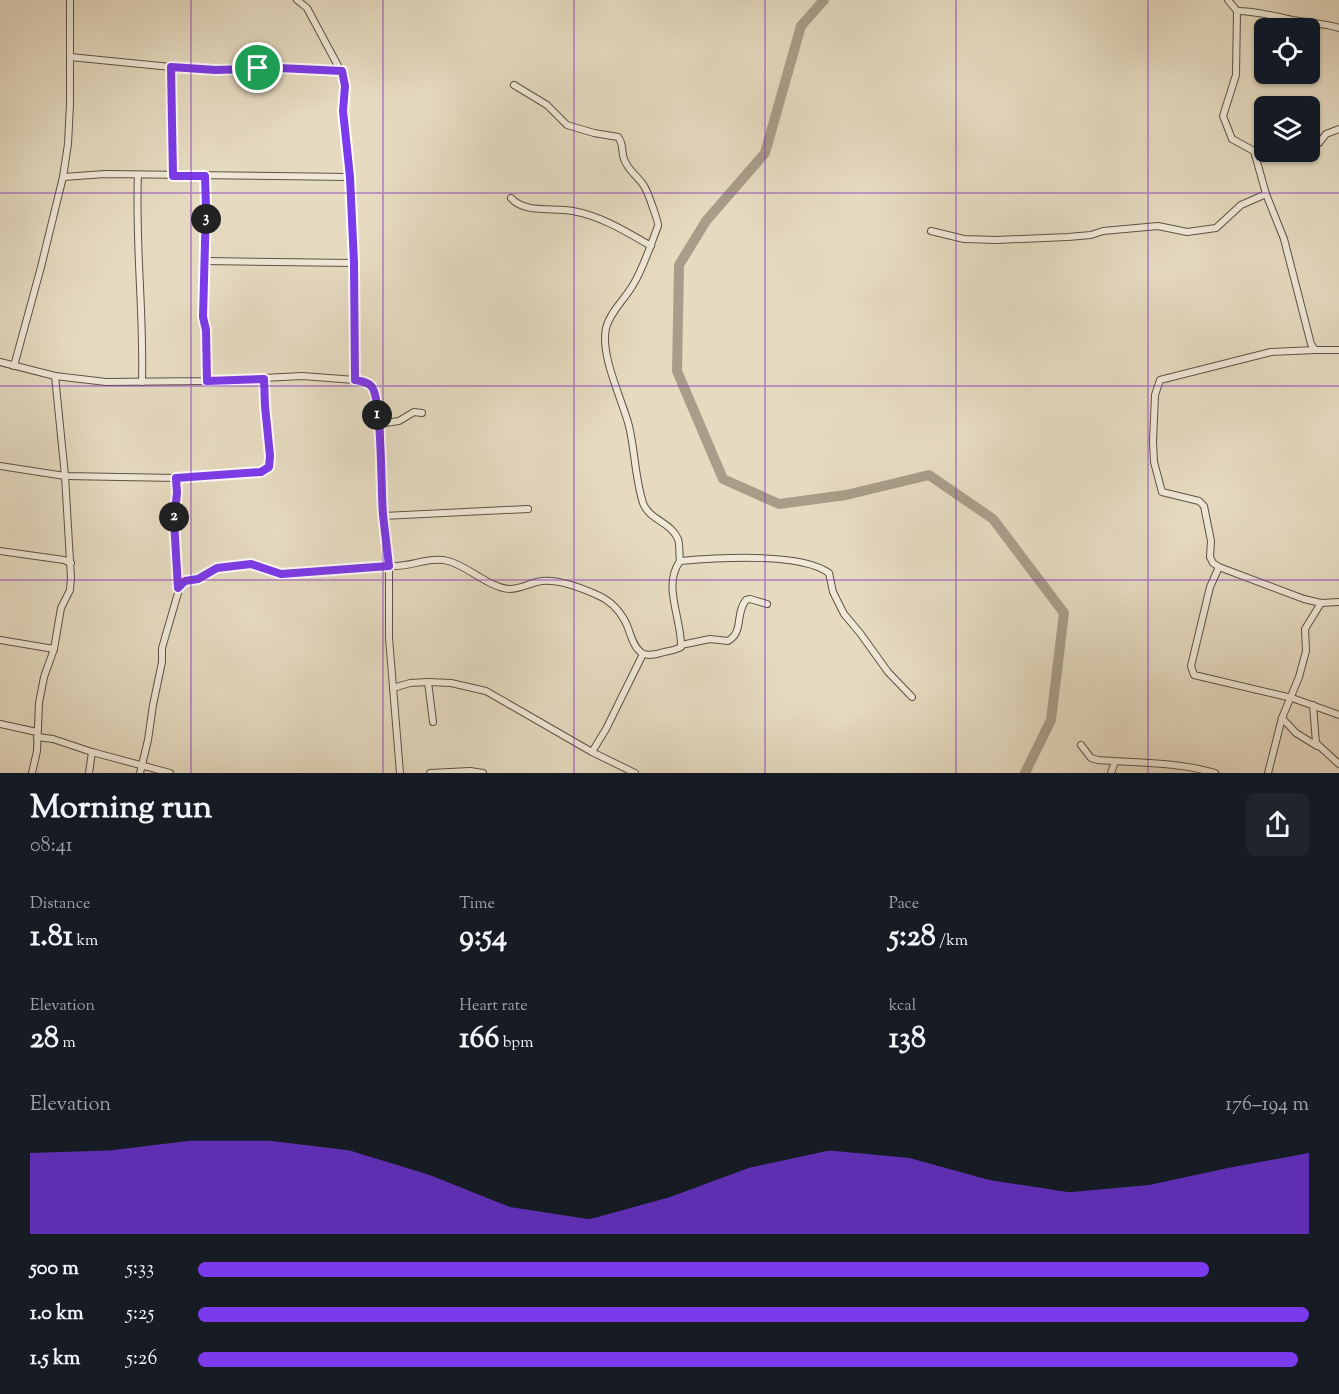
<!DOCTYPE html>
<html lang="en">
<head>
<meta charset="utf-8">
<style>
	:root { --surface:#171b24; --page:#20242c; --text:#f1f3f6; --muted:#9ea1a6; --accent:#7c3aed }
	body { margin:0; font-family:"Sorts Mill Goudy",serif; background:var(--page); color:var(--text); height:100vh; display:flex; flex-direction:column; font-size:22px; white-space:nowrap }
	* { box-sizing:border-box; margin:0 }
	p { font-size:20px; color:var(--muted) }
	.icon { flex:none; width:33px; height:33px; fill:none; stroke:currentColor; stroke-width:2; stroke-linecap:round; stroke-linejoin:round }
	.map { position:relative; height:773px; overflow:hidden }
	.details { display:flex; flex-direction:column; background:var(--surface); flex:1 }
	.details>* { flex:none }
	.controls { position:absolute; left:1254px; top:18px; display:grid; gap:12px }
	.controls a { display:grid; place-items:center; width:66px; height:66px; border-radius:9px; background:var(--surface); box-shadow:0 2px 4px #0004; font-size:30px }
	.pin { position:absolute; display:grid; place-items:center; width:51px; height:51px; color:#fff; margin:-26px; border:3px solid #fff; border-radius:50%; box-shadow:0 2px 6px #0007 }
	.km { position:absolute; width:30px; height:30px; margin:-15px; border-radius:50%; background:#222; color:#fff; font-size:16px; line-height:30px; text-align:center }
	.round { display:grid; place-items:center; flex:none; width:63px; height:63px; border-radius:9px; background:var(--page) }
	.summary { display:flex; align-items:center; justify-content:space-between; height:102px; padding:0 30px }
	h1 { font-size:33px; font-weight:700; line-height:45px }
	.figures { display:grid; grid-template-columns:repeat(3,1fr); gap:9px; height:102px; padding:6px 30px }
	.figures div { display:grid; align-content:center }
	.figures b { font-size:30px; font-weight:700 }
	.figures small { font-size:16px; font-weight:400 }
	.figures p { font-size:16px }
	.chart { height:168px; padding:12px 30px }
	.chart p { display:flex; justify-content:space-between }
	.chart svg { width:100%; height:108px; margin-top:6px; fill:var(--accent); opacity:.7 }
	ul { padding:0 30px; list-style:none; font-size:20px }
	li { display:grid; grid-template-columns:96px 72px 1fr; align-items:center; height:45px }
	li i { height:15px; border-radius:8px; background:var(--accent) }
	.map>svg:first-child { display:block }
</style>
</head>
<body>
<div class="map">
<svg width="1339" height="773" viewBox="0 0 1339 773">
	<rect width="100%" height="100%" fill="#e6dbc1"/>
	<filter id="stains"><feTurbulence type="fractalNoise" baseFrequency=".00333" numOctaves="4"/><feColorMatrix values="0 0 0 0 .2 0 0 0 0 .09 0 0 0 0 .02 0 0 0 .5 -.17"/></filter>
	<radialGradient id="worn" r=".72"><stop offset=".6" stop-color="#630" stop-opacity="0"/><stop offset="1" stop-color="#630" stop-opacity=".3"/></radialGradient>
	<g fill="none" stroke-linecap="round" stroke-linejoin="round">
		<!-- river -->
		<polyline stroke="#a89d89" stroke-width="10" points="824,0 801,26 765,153 706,221 679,265 677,371 723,479 779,504 846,495 929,475 993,519 1064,613 1051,720 1025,773"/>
		<defs>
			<g id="minor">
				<polyline points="297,0 307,8 344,77 343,111 350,177 354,263 355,380"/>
				<polyline points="1228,0 1237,11 1236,75 1223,116 1232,139 1254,151 1266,194 1284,239 1311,344 1315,350 1339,350"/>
				<path d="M 1237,11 C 1256,11 1274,16 1293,20 C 1309,23 1324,23 1339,28"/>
				<polyline points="70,57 171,67 173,176"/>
				<polyline points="171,67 216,70 279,68 342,71"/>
				<path d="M 514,85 L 547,105 L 567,125 L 594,133 L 618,137 C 624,144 621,151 624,159 C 628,171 638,176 644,186 C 647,190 659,223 658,226 C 650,246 644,267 633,285 C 625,299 610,312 606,328 C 600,356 622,399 629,426 C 635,451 635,478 643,503 C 649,520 671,522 678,539 C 680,545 679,555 680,561"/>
				<polyline points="1310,143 1319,143 1326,134 1339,129"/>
				<polyline points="1255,155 1264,149"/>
				<path d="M 138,175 C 135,244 144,313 142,382"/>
				<polyline points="205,176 206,207 203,317 206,330 207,381"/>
				<polyline points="63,177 105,174 350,177"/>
				<path d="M 511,198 C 525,214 553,207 573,211 C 601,216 627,232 651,246"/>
				<polyline points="931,231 964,239 996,240 1068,237 1091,235 1103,231 1158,226 1187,232 1216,228 1241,205 1266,194"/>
				<polyline points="205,261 354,263"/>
				<polyline points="1315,350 1271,352 1160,380 1155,395 1153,442 1154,462 1162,492 1199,501 1204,506 1211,541 1210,557 1213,563 1219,567 1304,599 1321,603 1339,602"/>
				<polyline points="0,362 55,376 106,382 207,381 302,376 355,380 366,382 372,387 378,424 383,516 389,566 389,638 400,773"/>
				<polyline points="14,366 41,267 63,177 68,144 70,104 70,0"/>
				<polyline points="378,424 399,421 414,412 422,413"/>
				<polyline points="0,466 65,476 176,478 266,470 270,462 270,456 265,406 264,379"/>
				<polyline points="383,516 528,509"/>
				<polyline points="0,551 64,560 71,563"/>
				<polyline points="1219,567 1210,587 1191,666 1194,675 1292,698 1339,715"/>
				<path d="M 178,588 L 185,581 L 198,579 L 213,570 L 240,565 L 254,564 L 281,574 L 389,566 C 409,568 429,556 448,561 C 468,566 491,589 510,589 C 520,589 528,584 537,582 C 554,577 579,587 595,594 C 608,599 618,608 625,621 C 630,630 632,647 642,653 C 648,657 657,654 664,652 C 670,651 676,650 681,647 C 682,619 662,586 680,561 C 715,558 800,552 829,573 L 833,592 L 844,614 L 860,633 L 888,672 L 912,697"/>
				<polyline points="0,640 54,649"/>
				<path d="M 681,645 L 710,639 L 728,641 C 744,632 735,613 746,600 L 750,599 L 767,604"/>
				<polyline points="428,682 433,722"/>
				<polyline points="393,688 410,683 428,682 451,683 486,691 592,752 635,773"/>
				<polyline points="1313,705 1316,743 1339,764"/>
				<polyline points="1282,718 1296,733 1317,746"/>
				<polyline points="0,724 37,732"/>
				<polyline points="37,737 53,739 92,752 170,773"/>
				<path d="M 1081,745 L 1091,758 L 1098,760 C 1137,763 1177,762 1215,773"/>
				<polyline points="592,752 606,729 643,654"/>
				<polyline points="32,773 37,751 39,703 44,677 54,649 61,608 70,590 71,578 65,476 55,376"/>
				<polyline points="89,773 92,752"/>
				<polyline points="140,773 148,740 153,705 162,662 162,648 178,593 174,520 177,493 176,478"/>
				<polyline points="430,773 470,771 483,773"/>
				<polyline points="1111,773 1115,762"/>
				<polyline points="1268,773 1282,718 1299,677 1306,651 1305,629 1321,603"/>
			</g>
		</defs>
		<!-- minor casing -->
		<use href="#minor" stroke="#5e5244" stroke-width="8"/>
		<!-- minor -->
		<use href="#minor" stroke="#efe8d7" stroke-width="6"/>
	</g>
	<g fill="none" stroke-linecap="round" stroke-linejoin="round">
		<defs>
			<path id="route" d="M 171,67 L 216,70 L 279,68 L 342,71 L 345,86 L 343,111 L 350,177 L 354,263 L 355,380 C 361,381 368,382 372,387 C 382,401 381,493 383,515 C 385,532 387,549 389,566 L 281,574 L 251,564 L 217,568 L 198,579 L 185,581 L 178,588 L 174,520 L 177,493 L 176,478 L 261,472 L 269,467 L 270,456 L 265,406 L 264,379 L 207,381 L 206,330 L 203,317 L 206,207 L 205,176 L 173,176 Z"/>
		</defs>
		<!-- route casing -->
		<use href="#route" stroke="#fff" stroke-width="12"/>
		<!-- route -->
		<use href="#route" stroke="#7c3aed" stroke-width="8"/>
	</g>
	<!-- grid -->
	<path fill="none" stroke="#7b2cbf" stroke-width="1.5" stroke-opacity="0.55" d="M 191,0 L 191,773M 383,0 L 383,773M 574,0 L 574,773M 765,0 L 765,773M 956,0 L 956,773M 1148,0 L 1148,773M 0,193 L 1339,193M 0,386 L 1339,386M 0,580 L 1339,580"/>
	<rect width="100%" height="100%" filter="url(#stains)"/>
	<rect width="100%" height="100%" fill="url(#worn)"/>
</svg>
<div class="controls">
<a><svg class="icon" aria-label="locate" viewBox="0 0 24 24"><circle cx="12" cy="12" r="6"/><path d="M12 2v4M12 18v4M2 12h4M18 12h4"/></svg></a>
<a><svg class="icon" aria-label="layers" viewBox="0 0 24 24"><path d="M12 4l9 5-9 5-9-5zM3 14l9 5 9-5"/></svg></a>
</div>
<div class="pin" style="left:258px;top:68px;background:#1e9e55"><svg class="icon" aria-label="arrive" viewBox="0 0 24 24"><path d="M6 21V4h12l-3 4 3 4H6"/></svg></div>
<b class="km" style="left:377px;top:415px">1</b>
<b class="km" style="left:174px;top:517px">2</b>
<b class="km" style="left:206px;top:219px">3</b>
</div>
<section class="details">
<div class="summary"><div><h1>Morning run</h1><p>08:41</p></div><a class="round"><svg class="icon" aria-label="share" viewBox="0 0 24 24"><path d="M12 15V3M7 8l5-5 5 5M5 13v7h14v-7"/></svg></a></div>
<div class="figures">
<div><p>Distance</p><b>1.81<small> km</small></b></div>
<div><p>Time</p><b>9:54</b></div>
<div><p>Pace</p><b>5:28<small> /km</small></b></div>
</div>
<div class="figures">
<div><p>Elevation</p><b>28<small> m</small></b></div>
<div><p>Heart rate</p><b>166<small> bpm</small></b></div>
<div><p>kcal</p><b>138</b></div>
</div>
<div class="chart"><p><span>Elevation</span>176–194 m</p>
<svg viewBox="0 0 160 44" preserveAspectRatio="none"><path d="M0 44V11L10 10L20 6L30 6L40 10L50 20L60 33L70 38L80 29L90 17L100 10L110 13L120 22L130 27L140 24L150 17L160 11V44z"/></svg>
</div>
<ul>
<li><b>500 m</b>5:33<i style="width:91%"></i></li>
<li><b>1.0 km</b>5:25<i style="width:100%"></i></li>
<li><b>1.5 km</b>5:26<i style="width:99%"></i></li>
</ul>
</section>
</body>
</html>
